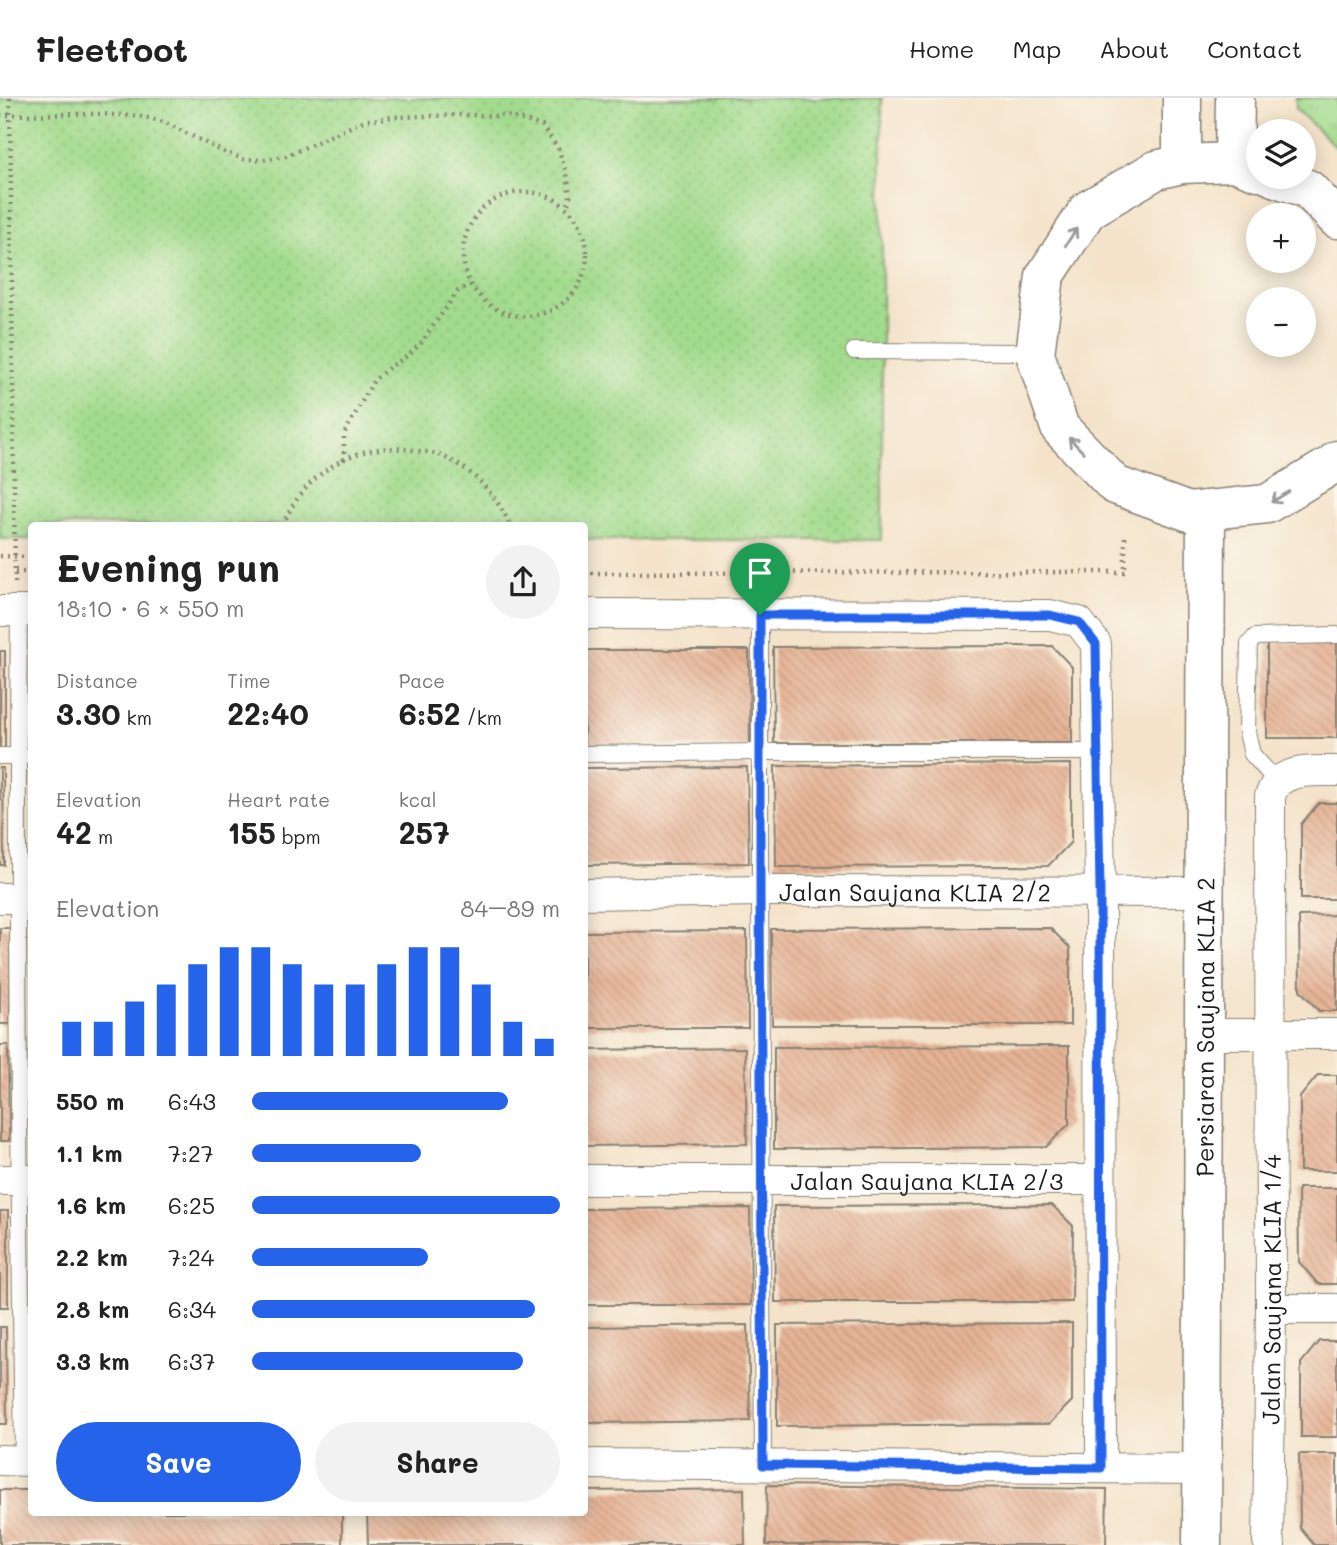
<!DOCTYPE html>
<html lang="en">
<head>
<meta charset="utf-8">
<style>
	:root { --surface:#fff; --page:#f2f2f2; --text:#222; --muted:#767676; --line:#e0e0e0; --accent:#2563eb }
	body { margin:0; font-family:Mali,sans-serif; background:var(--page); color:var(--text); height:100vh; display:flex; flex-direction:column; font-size:26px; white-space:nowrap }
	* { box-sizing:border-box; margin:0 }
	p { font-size:23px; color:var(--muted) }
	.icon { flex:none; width:38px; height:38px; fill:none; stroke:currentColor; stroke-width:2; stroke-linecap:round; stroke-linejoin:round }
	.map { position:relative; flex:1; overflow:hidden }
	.details { position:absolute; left:28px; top:424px; width:560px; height:994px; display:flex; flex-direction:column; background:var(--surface); border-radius:7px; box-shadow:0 4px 18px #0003 }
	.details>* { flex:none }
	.controls { position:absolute; left:1246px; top:21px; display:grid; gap:14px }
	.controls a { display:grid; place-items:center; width:70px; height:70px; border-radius:50%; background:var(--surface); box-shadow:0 4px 18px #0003; font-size:35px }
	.pin { position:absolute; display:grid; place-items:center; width:60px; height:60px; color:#fff; margin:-72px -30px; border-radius:50% 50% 50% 0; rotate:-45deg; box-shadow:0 0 7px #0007 }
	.pin .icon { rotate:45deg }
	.round { display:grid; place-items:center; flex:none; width:74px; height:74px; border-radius:37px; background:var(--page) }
	.headline { display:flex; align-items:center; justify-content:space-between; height:119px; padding:0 28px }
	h1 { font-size:38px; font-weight:800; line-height:52px }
	.figures { display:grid; grid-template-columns:repeat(3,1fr); gap:10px; height:119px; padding:7px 28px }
	.figures div { display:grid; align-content:center }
	.figures b { font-size:30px; font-weight:800 }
	.figures small { font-size:19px; font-weight:400 }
	.figures p { font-size:19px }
	.chart { height:196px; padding:14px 28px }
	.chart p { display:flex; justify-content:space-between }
	.chart svg { width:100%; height:126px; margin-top:7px; stroke:var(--accent); stroke-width:6 }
	.button { display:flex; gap:14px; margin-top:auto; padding:14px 28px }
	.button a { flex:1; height:80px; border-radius:42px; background:var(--accent); color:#fff; font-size:28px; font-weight:800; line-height:80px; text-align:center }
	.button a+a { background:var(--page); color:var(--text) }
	ul { padding:0 28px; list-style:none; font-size:23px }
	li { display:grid; grid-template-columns:112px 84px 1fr; align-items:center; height:52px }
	li i { height:18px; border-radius:9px; background:var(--accent) }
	header { display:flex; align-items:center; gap:42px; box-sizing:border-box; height:98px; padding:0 35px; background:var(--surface); border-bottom:2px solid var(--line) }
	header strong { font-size:33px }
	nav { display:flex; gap:38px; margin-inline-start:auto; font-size:24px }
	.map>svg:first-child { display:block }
</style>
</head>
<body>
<header>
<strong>Fleetfoot</strong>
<nav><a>Home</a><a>Map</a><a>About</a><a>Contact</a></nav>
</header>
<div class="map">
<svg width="1337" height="1447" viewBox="0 0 1337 1447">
	<defs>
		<pattern id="grass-tufts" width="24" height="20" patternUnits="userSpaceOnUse" patternTransform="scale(1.75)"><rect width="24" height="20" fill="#a3db8e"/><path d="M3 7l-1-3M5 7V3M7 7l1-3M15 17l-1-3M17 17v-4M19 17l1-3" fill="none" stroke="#8cbb7a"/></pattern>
		<pattern id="park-dots" width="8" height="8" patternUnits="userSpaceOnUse" patternTransform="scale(1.75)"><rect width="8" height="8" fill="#a3db8e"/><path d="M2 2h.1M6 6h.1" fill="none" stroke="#8cbb7a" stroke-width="1.8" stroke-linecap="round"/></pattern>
		<pattern id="building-back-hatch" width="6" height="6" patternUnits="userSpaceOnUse" patternTransform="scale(1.75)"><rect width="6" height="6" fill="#e6b395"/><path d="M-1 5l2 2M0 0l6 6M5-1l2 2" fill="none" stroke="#c59980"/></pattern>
	</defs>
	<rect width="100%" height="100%" fill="#fbf7ec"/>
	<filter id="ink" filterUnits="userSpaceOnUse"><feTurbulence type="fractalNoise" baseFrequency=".0143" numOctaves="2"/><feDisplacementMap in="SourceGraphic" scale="14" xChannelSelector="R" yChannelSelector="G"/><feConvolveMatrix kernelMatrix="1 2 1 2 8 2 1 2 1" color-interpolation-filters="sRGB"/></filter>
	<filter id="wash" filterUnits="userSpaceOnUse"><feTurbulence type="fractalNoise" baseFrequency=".00686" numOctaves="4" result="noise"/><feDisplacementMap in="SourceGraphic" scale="28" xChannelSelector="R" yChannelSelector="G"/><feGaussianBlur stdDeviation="1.57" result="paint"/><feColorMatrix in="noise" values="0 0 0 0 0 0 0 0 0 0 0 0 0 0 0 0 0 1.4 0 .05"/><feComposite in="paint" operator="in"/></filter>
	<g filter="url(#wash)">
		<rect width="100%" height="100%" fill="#f4e3ca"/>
		<!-- grass -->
		<polygon fill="url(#grass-tufts)" stroke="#607c55" stroke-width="2" points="1296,0 1337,0 1337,50 1296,11"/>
		<!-- park -->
		<polygon fill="url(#park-dots)" stroke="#607c55" stroke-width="2" points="0,0 882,0 882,442 585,442 584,427 32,427 31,441 0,441"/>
		<g id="blocks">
			<!-- building -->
			<g fill="url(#building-back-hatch)">
				<rect x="1267" y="545" width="70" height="95"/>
				<polygon points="1052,548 1072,569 1072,645 774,645 773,549"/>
				<polygon points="584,552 749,552 750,648 584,648"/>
				<rect x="0" y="553" width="5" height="97"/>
				<polygon points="1071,666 1071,744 1048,768 776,769 775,668"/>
				<polygon points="747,669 749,765 584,767 584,670"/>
				<polygon points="0,670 3,670 4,767 0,767"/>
				<polygon points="1319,705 1337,705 1337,801 1301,801 1301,726"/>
				<polygon points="1337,817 1337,913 1319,913 1300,892 1299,818"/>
				<rect x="0" y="830" width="10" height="96"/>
				<polygon points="1050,830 1070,850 1070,927 772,927 771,831"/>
				<polygon points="747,833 748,930 584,930 584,834"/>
				<polygon points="0,947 8,947 9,1043 0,1043"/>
				<polygon points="1069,948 1069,1026 1046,1049 774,1051 774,949"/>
				<polygon points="745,950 747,1046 584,1048 584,952"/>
				<polygon points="1318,977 1337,977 1337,1073 1300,1073 1300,999"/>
				<polygon points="1298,1090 1337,1090 1337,1186 1318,1186 1299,1164"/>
				<polygon points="1052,1107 1073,1128 1072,1204 775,1204 774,1108"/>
				<polygon points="750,1110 751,1207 584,1207 584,1111"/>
				<rect x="0" y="1113" width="8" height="96"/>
				<polygon points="1072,1225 1072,1303 1049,1326 777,1328 777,1227"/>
				<polygon points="748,1227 750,1323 584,1325 584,1229"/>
				<polygon points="0,1229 6,1229 7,1326 0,1326"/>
				<polygon points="1319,1243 1337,1243 1337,1339 1301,1339 1301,1265"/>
				<polygon points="1299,1356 1337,1356 1337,1447 1314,1447 1300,1430"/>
				<polygon points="767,1387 1107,1391 1106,1447 766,1447"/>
				<polygon points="744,1391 745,1447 368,1447 367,1414 584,1414 584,1393"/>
				<polygon points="0,1392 32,1392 32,1414 342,1414 342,1447 0,1447"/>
			</g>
		</g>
	</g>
	<g filter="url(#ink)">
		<use href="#blocks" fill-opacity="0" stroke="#888073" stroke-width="2"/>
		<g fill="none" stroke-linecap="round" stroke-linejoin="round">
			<defs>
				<g id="service">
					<polyline points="854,253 1035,254"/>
					<path d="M 19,513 C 16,796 19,1079 23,1362"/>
					<polyline points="760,517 760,793 763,1367"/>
					<polyline points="584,656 760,654 1098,654"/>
					<polyline points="0,658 32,658"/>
					<polyline points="1277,684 1252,656 1247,634 1249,546 1255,539 1337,537"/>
				</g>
				<g id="minor">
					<polyline points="0,513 32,513"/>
					<polyline points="584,516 1050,517 1079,524 1096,546 1100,793 1101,1370"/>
					<path id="s1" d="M 584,796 L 760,793 L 1204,794"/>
					<polyline points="0,800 32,800"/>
					<polyline points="1204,936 1337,936"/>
					<polyline points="0,1082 32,1082"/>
					<path id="s2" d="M 584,1082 L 1100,1082"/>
					<polyline points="1271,1211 1337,1211"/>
					<polyline points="0,1362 32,1363"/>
					<polyline points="584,1366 1202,1371"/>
					<path id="s3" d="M 1270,1447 L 1268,1443 L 1271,1211 L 1270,698 C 1272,693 1275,686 1279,683 C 1295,671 1318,673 1337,673"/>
				</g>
				<g id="tertiary">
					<polyline points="1234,64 1235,0"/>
					<polyline points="1182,66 1182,0"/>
					<polyline points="1258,73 1234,64 1182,66 1156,72 1088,112 1045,178 1035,256 1060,330 1115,387 1189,414 1267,406 1335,365 1337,362"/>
					<polyline points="1274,79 1308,91 1337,121"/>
					<path id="s4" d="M 1202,1447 L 1206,412"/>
				</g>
			</defs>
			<!-- service casing -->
			<use href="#service" stroke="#888073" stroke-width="18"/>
			<!-- minor casing -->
			<use href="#minor" stroke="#888073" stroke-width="32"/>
			<!-- tertiary casing -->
			<use href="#tertiary" stroke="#888073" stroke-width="41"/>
			<!-- path -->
			<g stroke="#888073" stroke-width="4.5" stroke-dasharray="2 5" stroke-linecap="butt">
				<polyline points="10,0 15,486"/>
				<polyline points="0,17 98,16 140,18 164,24 226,55 244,61 262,62 286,58 363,23 393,19 463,17 509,18 542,28 558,50 567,76 570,99 567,110"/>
				<circle cx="525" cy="156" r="62"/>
				<polyline points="344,362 344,336 374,282 387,271 410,256 421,245 458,193 470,187"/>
				<path d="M 283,427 C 298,388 337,355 380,351 C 392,349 405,351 418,353 C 425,354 432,354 439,357 C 471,369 496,396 510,427"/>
				<polyline points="0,458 32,459"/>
				<polyline points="15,474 32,474"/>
				<polyline points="584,475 1125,474 1125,436"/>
			</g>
			<!-- service -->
			<use href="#service" stroke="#fff" stroke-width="16"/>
			<!-- minor -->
			<use href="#minor" stroke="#fff" stroke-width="30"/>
			<!-- tertiary -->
			<use href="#tertiary" stroke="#fff" stroke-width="38"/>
		</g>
		<!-- one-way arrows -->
		<defs><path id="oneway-shaft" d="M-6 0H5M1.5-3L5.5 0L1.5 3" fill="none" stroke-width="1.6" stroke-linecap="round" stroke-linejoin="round" transform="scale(1.75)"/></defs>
		<g stroke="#999">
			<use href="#oneway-shaft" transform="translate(1071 139) rotate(-57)"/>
			<use href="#oneway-shaft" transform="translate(1076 347) rotate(-134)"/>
			<use href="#oneway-shaft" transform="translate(1280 399) rotate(149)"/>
		</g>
	</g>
	<g fill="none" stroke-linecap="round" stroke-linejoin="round" filter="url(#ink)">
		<defs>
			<polygon id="route" points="760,517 1050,517 1079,524 1096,546 1100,793 1101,1370 763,1367 760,793"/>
		</defs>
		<!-- route casing -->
		<use href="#route" stroke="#fff" stroke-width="14"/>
		<!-- route -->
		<use href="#route" stroke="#2563eb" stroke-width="9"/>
	</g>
	<g text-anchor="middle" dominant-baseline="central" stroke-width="7" stroke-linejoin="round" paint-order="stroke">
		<!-- street labels -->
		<g font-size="24" fill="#1c1c1c" stroke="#fbf7ec">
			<text stroke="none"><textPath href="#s1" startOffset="331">Jalan Saujana KLIA 2/2</textPath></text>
			<text stroke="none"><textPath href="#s4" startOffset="518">Persiaran Saujana KLIA 2</textPath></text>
			<text stroke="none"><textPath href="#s2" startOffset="343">Jalan Saujana KLIA 2/3</textPath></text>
			<text stroke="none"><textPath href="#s3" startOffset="256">Jalan Saujana KLIA 1/4</textPath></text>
		</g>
	</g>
</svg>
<div class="controls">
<a><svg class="icon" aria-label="layers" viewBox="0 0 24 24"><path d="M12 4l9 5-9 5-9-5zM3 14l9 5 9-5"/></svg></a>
<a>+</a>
<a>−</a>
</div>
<div class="pin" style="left:760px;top:517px;background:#1e9e55"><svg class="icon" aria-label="arrive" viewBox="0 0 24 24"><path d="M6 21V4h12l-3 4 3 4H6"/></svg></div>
<section class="details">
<div class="headline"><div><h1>Evening run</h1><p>18:10 · 6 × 550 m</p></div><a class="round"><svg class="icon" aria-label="share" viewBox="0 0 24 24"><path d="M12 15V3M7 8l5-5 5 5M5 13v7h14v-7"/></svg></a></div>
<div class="figures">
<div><p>Distance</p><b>3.30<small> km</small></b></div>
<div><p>Time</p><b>22:40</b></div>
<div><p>Pace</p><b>6:52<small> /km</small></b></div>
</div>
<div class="figures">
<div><p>Elevation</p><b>42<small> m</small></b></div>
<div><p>Heart rate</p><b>155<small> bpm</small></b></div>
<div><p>kcal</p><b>257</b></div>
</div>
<div class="chart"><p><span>Elevation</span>84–89 m</p>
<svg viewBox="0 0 160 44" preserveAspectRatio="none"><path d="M5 44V32M15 44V32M25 44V25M35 44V19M45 44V12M55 44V6M65 44V6M75 44V12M85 44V19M95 44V19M105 44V12M115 44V6M125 44V6M135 44V19M145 44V32M155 44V38"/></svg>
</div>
<ul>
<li><b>550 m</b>6:43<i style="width:83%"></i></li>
<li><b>1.1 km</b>7:27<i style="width:55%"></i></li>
<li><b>1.6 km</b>6:25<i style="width:100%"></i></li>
<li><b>2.2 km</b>7:24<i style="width:57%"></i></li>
<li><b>2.8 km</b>6:34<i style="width:92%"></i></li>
<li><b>3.3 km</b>6:37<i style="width:88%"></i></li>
</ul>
<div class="button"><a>Save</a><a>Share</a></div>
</section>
</div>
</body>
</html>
